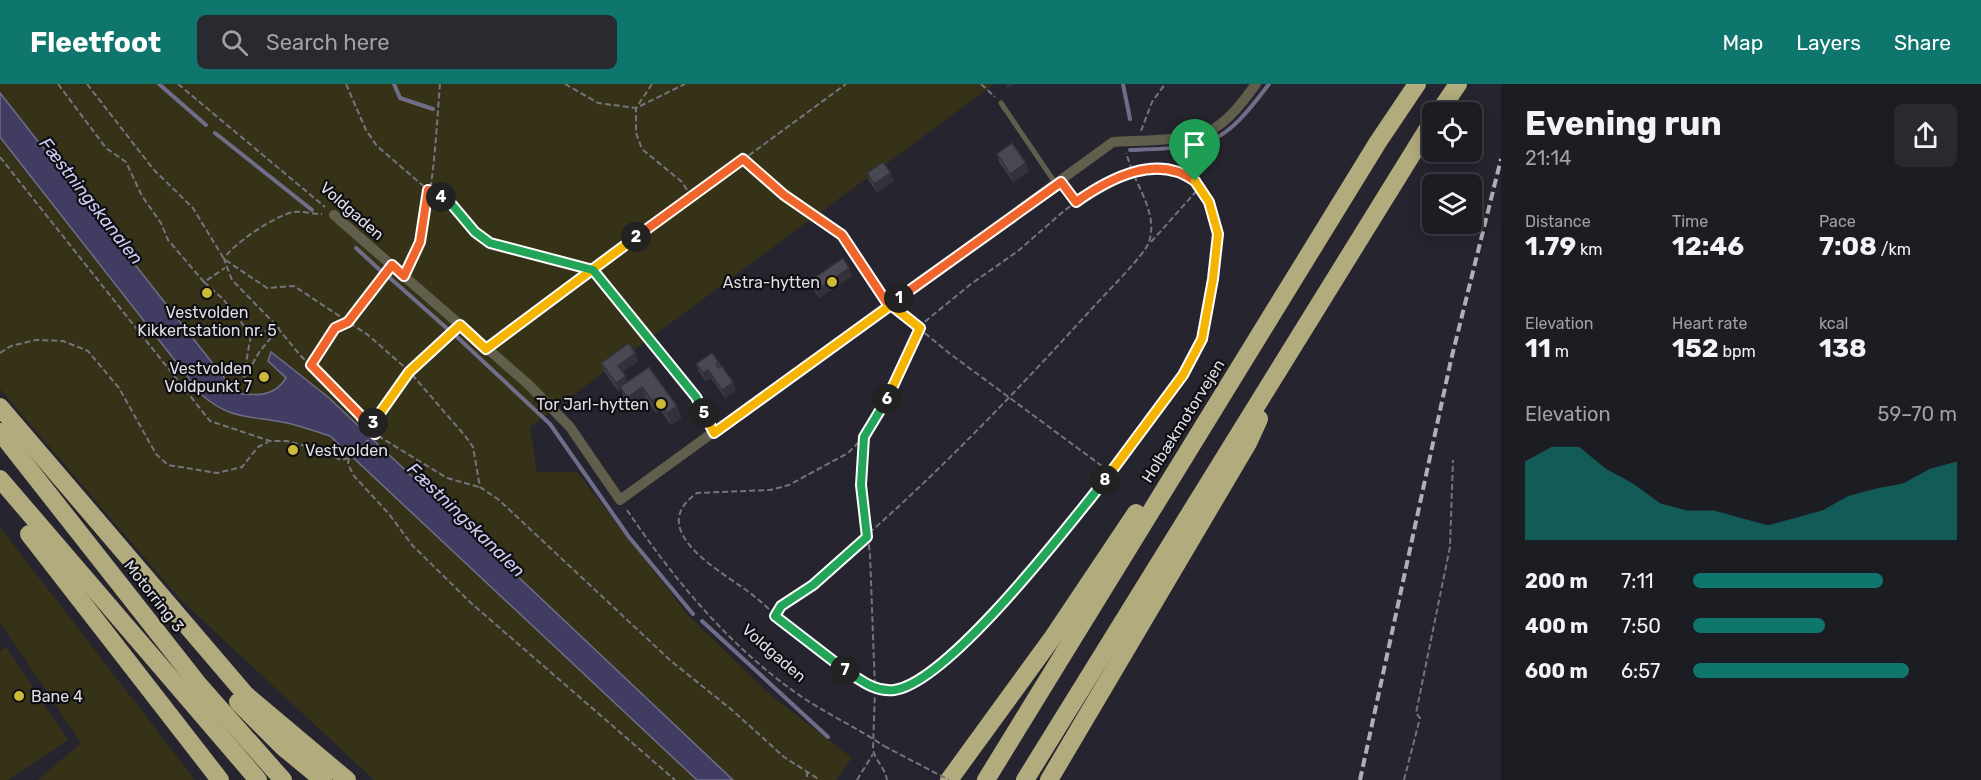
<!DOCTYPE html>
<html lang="en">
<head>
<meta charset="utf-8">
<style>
	:root { --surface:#1c1c23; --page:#292930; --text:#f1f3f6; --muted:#a0a1a6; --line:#3a3a41; --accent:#0f766e }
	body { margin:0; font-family:Rubik,sans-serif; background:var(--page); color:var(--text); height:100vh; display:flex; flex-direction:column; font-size:22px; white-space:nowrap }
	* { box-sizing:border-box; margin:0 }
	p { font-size:20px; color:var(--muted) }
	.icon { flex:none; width:33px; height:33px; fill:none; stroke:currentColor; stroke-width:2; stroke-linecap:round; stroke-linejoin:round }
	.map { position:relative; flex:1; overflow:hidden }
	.side { display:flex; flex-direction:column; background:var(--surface); width:480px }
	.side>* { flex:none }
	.buttons { position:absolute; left:1422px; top:18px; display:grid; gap:12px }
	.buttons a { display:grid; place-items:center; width:60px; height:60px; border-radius:9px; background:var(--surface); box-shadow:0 3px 15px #0003,0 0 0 2px var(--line); font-size:30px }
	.pin { position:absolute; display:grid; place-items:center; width:51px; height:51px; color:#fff; margin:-62px -26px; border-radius:50% 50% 50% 0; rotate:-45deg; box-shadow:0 0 6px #0007 }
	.pin .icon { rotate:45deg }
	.km { position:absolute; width:30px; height:30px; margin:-15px; border-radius:50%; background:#222; color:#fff; font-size:16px; line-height:30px; text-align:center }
	.round { display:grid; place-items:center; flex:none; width:63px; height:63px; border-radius:9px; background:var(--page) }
	.overview { display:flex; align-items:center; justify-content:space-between; height:102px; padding:0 24px }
	h1 { font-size:33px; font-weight:700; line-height:45px }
	.figures { display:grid; grid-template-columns:repeat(3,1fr); gap:9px; height:102px; padding:6px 24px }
	.figures div { display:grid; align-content:center }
	.figures b { font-size:26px; font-weight:700 }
	.figures small { font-size:16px; font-weight:400 }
	.figures p { font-size:16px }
	.chart { height:168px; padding:12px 24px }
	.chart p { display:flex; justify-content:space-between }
	.chart svg { width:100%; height:108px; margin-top:6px; fill:var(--accent); opacity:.7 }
	ul { padding:0 24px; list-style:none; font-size:20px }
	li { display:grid; grid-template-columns:96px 72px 1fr; align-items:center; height:45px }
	li i { height:15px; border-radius:8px; background:var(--accent) }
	header { display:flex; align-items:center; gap:36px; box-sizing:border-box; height:84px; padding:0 30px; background:var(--accent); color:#fff }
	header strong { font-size:28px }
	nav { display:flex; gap:33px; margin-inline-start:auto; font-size:21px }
	.search { width:420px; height:54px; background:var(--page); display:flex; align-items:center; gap:15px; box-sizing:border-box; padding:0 21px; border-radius:9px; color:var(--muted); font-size:22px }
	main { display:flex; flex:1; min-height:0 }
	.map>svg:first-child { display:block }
</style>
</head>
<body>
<header>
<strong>Fleetfoot</strong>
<div class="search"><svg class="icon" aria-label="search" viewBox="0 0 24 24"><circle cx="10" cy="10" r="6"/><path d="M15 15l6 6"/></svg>Search here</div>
<nav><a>Map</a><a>Layers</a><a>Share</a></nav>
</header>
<main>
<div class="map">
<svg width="1501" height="696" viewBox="0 0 1501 696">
	<rect width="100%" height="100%" fill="#26252f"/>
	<!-- green -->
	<g fill="#363217">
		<polygon points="0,0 994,0 530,343 537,388 577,388 688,531 768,609 852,674 836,696 374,696 181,516 0,305"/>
		<polygon points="0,443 195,696 38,696 81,659 0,538"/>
		<polygon points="6,563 68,656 8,696 0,696 0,567"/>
	</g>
	<!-- water -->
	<path fill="#403c62" stroke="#6f6d89" stroke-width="1.5" d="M 0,9 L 236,309 C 255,312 275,313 286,294 L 268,277 L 271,268 L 328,313 L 733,696 L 697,696 L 330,352 C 313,347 294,339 276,337 C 244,332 227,333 202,311 L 0,53 Z"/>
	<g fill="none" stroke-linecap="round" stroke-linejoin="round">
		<!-- stream -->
		<g stroke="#6f6d89" stroke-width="4">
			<polyline points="159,0 206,41"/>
			<polyline points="394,0 400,14 433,25"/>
			<polyline points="1123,0 1130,35"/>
			<polyline points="215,49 312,126"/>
			<path d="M 1130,66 C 1210,63 1220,65 1269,0"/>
			<polyline points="356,164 381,187"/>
			<polyline points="390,194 451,248"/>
			<polyline points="455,251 550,340 629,453 693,530"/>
			<polyline points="702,537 828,653"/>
		</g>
		<!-- path -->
		<g stroke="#75747d" stroke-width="2" stroke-dasharray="6 3" stroke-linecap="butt">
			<polyline points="58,0 106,64 126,78 142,112 161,139 168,156 204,198 225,184"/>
			<polyline points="87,0 154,86 193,124 224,175 267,204 294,202 368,251 409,287 466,353 473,363 480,403 499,416 671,577 732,626 784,673 820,696"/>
			<polyline points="178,0 325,123"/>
			<polyline points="346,0 366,46 377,62 428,106 448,116 475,148 490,159 593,186 653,259"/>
			<polyline points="565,0 598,19 636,24 685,0"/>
			<polyline points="652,0 636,24 636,49 642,65 682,98 691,112"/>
			<polyline points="981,0 995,13"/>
			<polyline points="1141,47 1152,18 1165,0"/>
			<path d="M 0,73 L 210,337 L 270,357 L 287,357 L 306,362 L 341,376 L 349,374 L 375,350 L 360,331 L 300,271 L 272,237 L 232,196 L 224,175 C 232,160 276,131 294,128 C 303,127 313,130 322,130"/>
			<polyline points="743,75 784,111 835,146"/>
			<polyline points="1066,105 1075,117"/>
			<polyline points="1151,158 1200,103"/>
			<path d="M 409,182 C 434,127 435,60 440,0"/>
			<polyline points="204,198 223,215 251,251 243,296 260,267 279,244 251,251"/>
			<polyline points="897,226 949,269 1110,388"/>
			<polyline points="452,250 409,287 381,330 373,337 375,350 447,394 479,403"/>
			<polyline points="495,258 846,0"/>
			<polyline points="0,269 11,262 36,256 63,257 88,267 119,304 156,370 168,381 217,389 242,383 258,363 268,358"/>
			<polyline points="311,281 335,244 349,238 386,189"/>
			<path d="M 864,353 L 861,401 L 870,470 L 875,605 L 873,664 C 874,676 885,683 887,696"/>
			<polyline points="349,374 348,380 354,392 389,430 412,461 471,519 675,696"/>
			<path d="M 627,426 C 675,497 733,567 805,615 C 831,632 859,645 884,662"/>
			<path d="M 775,532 L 781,522 C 893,436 992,334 1087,230 C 1098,217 1146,170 1149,158 C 1157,134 1142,110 1133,89 L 1108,96 L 1065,126 L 1018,167 L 971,200 L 922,240 L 881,326 L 864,353 L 848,369 L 789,401 L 770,406 L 697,409 C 641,448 730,492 754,512 C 784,537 853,607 891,606 C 906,605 921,596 933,587 C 971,557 1004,517 1035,480 C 1069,439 1103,398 1135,356 C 1156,329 1183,300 1197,268 C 1203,252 1205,235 1208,218 C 1216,178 1227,137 1199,101 C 1193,93 1183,87 1173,85 C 1160,82 1145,87 1133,89 L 1126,69"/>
			<polyline points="807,687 807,696"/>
			<polyline points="857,696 873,670"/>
			<polyline points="1404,696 1420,634 1416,629 1450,463 1453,376"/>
		</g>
		<!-- service -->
		<g stroke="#615e4c" stroke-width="5">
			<polyline points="1001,19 1056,100"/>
			<polyline points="842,151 888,221"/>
			<polyline points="657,264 696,313 714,349"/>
		</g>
		<!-- minor -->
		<path stroke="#615e4c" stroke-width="10" d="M 334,131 L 529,301 L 570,343 L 620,416 L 1113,58 C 1140,56 1193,58 1215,44 C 1232,33 1244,16 1256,0"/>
		<!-- motorway -->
		<g stroke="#b2ab7d" stroke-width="18">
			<polyline points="1439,28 1458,0"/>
			<polyline points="0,323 246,611 347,696"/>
			<polyline points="0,348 199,601 283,696"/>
			<polyline points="0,395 258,696"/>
			<polyline points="29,450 220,696"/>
			<polyline points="238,618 283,663 323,696"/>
			<polyline points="949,696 1053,553 1136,429"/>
			<polyline points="986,696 1378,58 1417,0"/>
			<polyline points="1025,696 1432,38"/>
			<polyline points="1049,696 1248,359 1259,335"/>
		</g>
		<!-- rail -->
		<polyline stroke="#b0afb6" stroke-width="4" stroke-dasharray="9 4.5" stroke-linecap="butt" points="1360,696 1451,276 1501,75"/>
		<!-- path-bridge -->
		<polyline stroke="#75747d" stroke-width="2" stroke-dasharray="6 3" stroke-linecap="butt" points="884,662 949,696"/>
	</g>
	<!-- wall -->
	<g fill="#3f3e47">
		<polygon points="997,70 1029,87 1013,98 999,78"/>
		<polygon points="867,89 894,97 877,108 869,97"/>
		<polygon points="852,192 819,214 813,205 810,197"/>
		<polygon points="635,269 638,277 623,288 628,298 649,283 677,322 681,334 671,341 660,326 656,329 646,315 632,325 624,315 621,305 618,307 604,287 601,279"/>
		<polygon points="719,278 721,283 736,306 725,314 711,294 706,297 699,288 696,280"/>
	</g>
	<!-- shaded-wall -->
	<g fill="#33323a">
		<polygon points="1005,0 1014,0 1007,5"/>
		<polygon points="1026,79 1029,87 1013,98 1010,90"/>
		<polygon points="891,89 894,97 877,108 874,100"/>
		<polygon points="849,184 852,192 819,214 816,207"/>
		<polygon points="635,269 638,277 621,289 618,282"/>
		<polygon points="708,286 711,294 706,297 703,289"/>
		<polygon points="626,292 628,300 618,307 616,299"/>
		<polygon points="733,298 736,306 725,314 722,306"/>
		<polygon points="642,303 646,315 632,325 627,314"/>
		<polygon points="656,314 660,326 656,329 652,317"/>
		<polygon points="677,322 681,334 671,341 667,329"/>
	</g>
	<!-- building -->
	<g fill="#494853" stroke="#33323a" stroke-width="1.5">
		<polygon points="1012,59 1026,79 1010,90 997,70"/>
		<polygon points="883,78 891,89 874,100 867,89"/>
		<polygon points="843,174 849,184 816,207 810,197"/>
		<polygon points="629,259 635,269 618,282 626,292 616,299 601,279"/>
		<polygon points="712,269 719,278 716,280 719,284 722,282 733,298 722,306 708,286 703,289 696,280"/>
		<polygon points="649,283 677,322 667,329 656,314 652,317 642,303 627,314 620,303"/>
	</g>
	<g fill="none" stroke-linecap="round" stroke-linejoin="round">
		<defs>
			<path id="split-1" d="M 899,214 L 1061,98 L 1076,118 C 1110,94 1157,69 1195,97"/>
			<polyline id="split-2" points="636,153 743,75 784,111 842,151 889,222 899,214"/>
			<polyline id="split-3" points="373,339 409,288 460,241 486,265 636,153"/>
			<polyline id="split-4" points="373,339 375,350 360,331 311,281 335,244 348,238 392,181 404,192 420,158 428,106 441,113"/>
			<polyline id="split-5" points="441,113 448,116 475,148 490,159 593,186 696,313 704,329"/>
			<polyline id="split-6" points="704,329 714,349 891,221 920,244 887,315"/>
			<polyline id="split-7" points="845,586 775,532 781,522 813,501 867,453 861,401 864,353 887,315"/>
			<path id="split-8" d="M 845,586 C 861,596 874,608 894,606 C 948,599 1068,442 1105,396"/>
			<polyline id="split-9" points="1105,396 1183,291 1202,255 1213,195 1218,150 1209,118 1195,97"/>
		</defs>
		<!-- split-1 casing -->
		<use href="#split-1" stroke="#fff" stroke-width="12"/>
		<!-- split-2 casing -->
		<use href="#split-2" stroke="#fff" stroke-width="12"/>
		<!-- split-3 casing -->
		<use href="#split-3" stroke="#fff" stroke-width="12"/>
		<!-- split-4 casing -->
		<use href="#split-4" stroke="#fff" stroke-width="12"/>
		<!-- split-5 casing -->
		<use href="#split-5" stroke="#fff" stroke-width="12"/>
		<!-- split-6 casing -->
		<use href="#split-6" stroke="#fff" stroke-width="12"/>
		<!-- split-7 casing -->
		<use href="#split-7" stroke="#fff" stroke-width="12"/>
		<!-- split-8 casing -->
		<use href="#split-8" stroke="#fff" stroke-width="12"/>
		<!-- split-9 casing -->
		<use href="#split-9" stroke="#fff" stroke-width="12"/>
		<!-- split-1 -->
		<use href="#split-1" stroke="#f0652b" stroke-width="8"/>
		<!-- split-2 -->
		<use href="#split-2" stroke="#f0652b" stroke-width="8"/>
		<!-- split-3 -->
		<use href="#split-3" stroke="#f5b400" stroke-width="8"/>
		<!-- split-4 -->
		<use href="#split-4" stroke="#f0652b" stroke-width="8"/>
		<!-- split-5 -->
		<use href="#split-5" stroke="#22a559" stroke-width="8"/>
		<!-- split-6 -->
		<use href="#split-6" stroke="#f5b400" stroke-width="8"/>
		<!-- split-7 -->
		<use href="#split-7" stroke="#22a559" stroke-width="8"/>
		<!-- split-8 -->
		<use href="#split-8" stroke="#22a559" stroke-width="8"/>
		<!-- split-9 -->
		<use href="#split-9" stroke="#f5b400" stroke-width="8"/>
	</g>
	<!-- markers -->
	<g fill="#ccb939" stroke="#0f0f13" stroke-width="2">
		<circle cx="832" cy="198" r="6"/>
		<circle cx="207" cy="209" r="6"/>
		<circle cx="264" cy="293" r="6"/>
		<circle cx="661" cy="320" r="6"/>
		<circle cx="293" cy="366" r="6"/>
		<circle cx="19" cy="612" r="6"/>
	</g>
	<g text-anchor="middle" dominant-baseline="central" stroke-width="4.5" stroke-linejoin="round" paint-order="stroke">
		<!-- street labels -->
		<g font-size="16" fill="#dedee4" stroke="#0f0f13">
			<text transform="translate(352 127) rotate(41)">Voldgaden</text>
			<text transform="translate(1183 337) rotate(-58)">Holbækmotorvejen</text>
			<text transform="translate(154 512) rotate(52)">Motorring 3</text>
			<text transform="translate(774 569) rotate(41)">Voldgaden</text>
		</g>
		<!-- poi labels -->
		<g font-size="16" fill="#dedee4" stroke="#0f0f13" text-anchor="end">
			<text x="820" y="198">Astra-hytten</text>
			<text x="207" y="228" text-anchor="middle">Vestvolden<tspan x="207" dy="18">Kikkertstation nr. 5</tspan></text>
			<text x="252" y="284">Vestvolden<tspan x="252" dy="18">Voldpunkt 7</tspan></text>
			<text x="649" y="320">Tor Jarl-hytten</text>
			<text x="305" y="366" text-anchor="start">Vestvolden</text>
			<text x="31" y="612" text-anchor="start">Bane 4</text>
		</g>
		<!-- water labels -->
		<g font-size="18" font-style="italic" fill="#ceccf5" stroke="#0f0f13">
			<text transform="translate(91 117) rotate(52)">Fæstningskanalen</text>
			<text transform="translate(466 436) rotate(44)">Fæstningskanalen</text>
		</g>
	</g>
</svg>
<div class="buttons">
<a><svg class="icon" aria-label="locate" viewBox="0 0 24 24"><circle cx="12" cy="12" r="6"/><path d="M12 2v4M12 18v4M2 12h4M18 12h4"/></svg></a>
<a><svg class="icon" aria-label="layers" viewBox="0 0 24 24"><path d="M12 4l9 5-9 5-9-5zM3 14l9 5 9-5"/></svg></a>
</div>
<div class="pin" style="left:1195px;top:97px;background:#1e9e55"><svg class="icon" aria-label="arrive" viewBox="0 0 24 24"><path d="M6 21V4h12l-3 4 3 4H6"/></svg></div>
<b class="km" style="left:899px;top:214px">1</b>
<b class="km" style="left:636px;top:153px">2</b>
<b class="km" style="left:373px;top:339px">3</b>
<b class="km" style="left:441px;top:113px">4</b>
<b class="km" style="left:704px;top:329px">5</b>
<b class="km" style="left:887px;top:315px">6</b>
<b class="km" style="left:845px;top:586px">7</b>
<b class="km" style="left:1105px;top:396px">8</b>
</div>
<section class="side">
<div class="overview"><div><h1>Evening run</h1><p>21:14</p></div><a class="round"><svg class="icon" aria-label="share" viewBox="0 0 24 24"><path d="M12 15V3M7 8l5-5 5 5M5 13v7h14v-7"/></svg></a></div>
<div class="figures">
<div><p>Distance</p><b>1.79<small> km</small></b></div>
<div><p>Time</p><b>12:46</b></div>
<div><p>Pace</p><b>7:08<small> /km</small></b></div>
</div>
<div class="figures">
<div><p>Elevation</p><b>11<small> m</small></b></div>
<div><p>Heart rate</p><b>152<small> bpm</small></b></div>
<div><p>kcal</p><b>138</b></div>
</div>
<div class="chart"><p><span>Elevation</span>59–70 m</p>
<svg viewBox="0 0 160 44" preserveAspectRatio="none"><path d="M0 44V12L10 6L20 6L30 15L40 21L50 29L60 32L70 32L80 35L90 38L100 35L110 32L120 26L130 23L140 21L150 15L160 12V44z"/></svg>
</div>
<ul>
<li><b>200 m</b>7:11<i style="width:72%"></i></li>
<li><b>400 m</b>7:50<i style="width:50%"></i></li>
<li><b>600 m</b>6:57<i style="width:82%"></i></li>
</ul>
</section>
</main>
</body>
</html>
